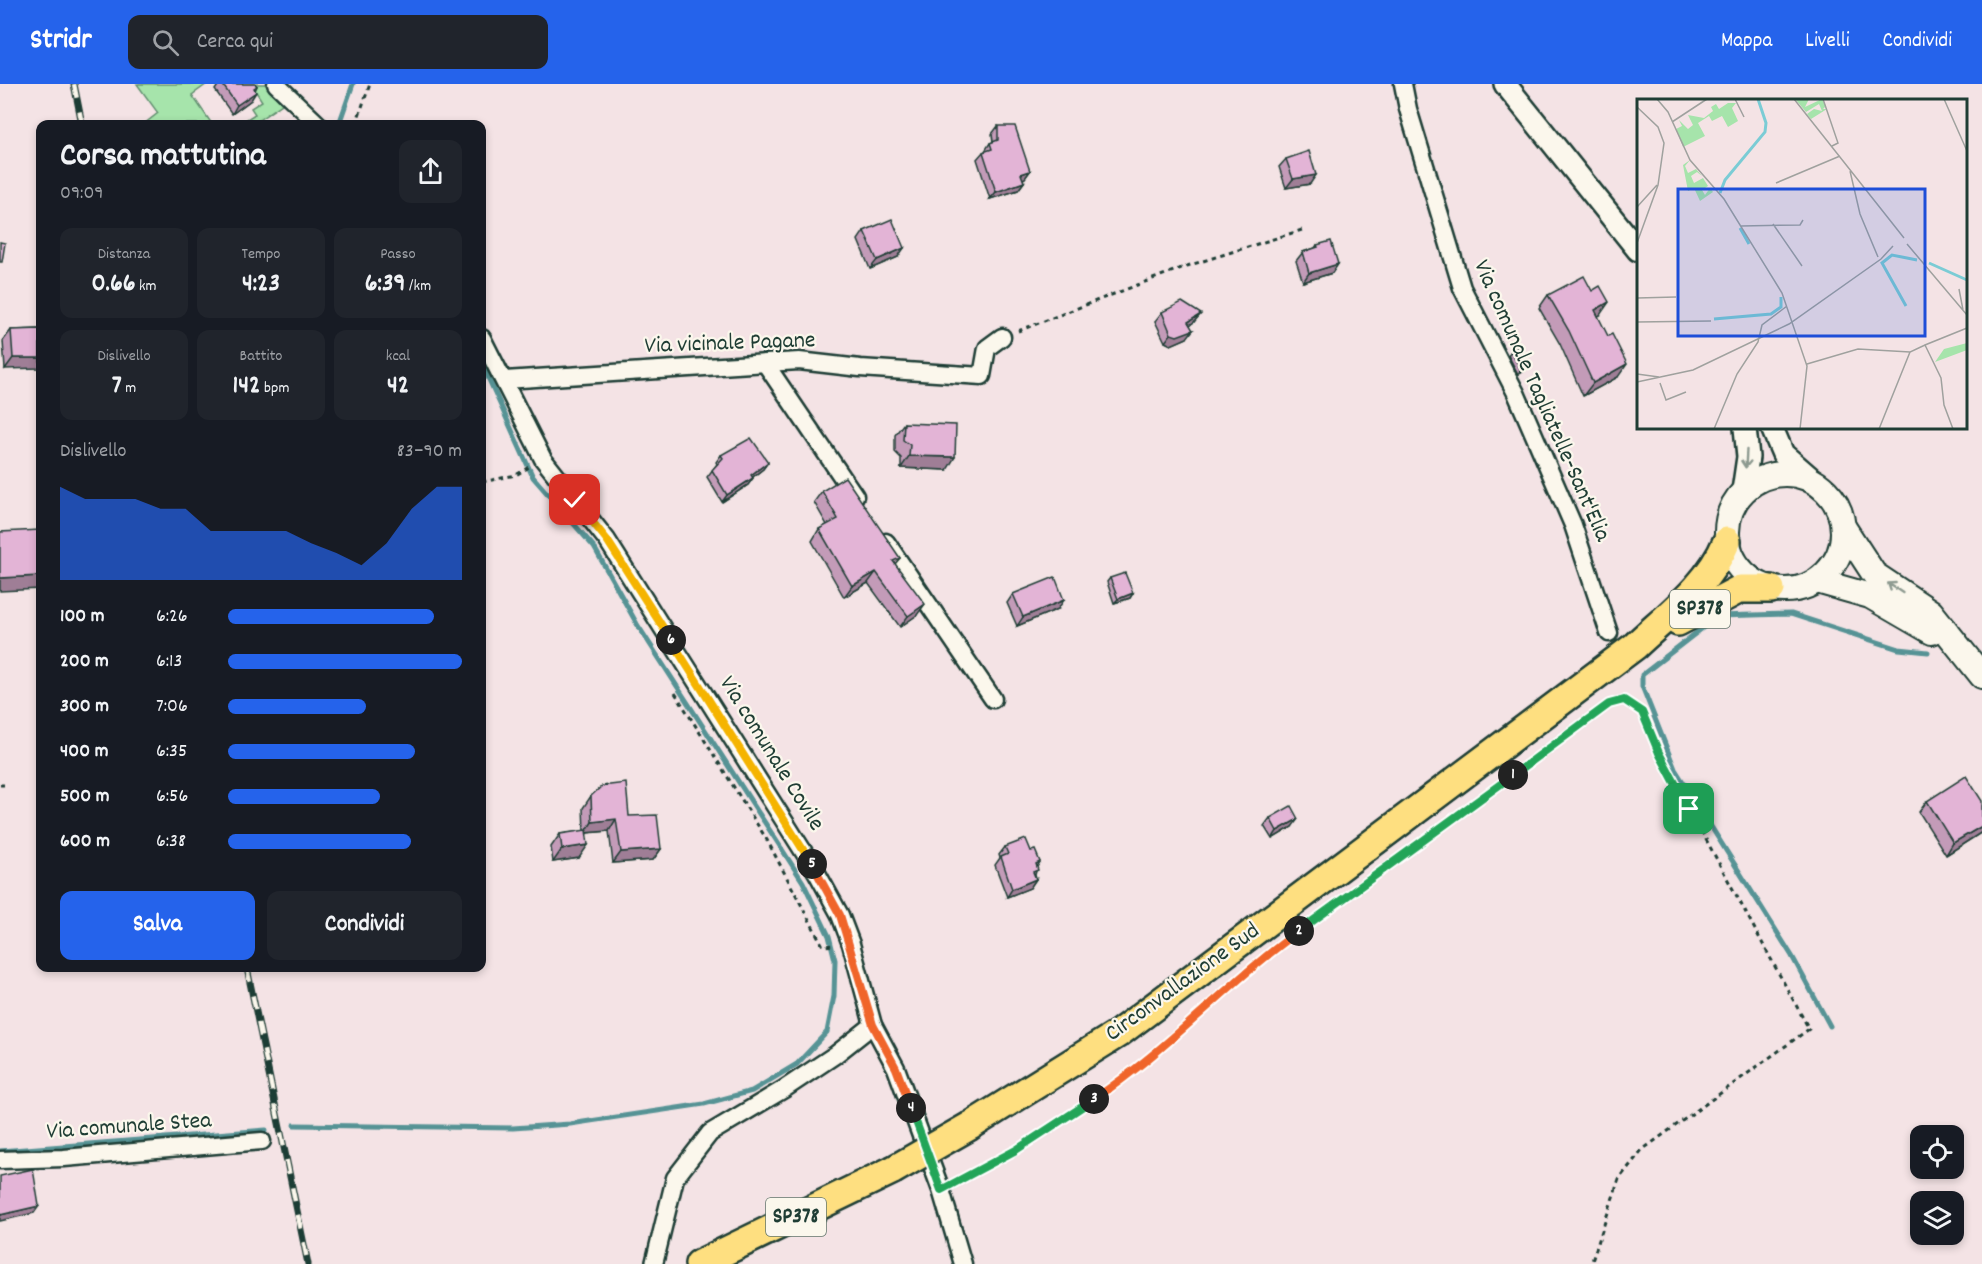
<!DOCTYPE html>
<html lang="it">
<head>
<meta charset="utf-8">
<style>
	:root { --surface:#171b24; --page:#20242c; --text:#f1f3f6; --muted:#9ea1a6; --accent:#2563eb }
	body { margin:0; font-family:Dekko,sans-serif; background:var(--page); color:var(--text); height:100vh; display:flex; flex-direction:column; font-size:22px; white-space:nowrap }
	* { box-sizing:border-box; margin:0 }
	p { font-size:20px; color:var(--muted) }
	.icon { flex:none; width:33px; height:33px; fill:none; stroke:currentColor; stroke-width:2; stroke-linecap:round; stroke-linejoin:round }
	.map { position:relative; flex:1; overflow:hidden }
	.panel { position:absolute; left:36px; top:36px; width:450px; height:852px; display:flex; flex-direction:column; background:var(--surface); border-radius:12px; box-shadow:0 3px 9px #0003 }
	.panel>* { flex:none }
	.fabs { position:absolute; left:1910px; top:1041px; display:grid; gap:12px }
	.fabs a { display:grid; place-items:center; width:54px; height:54px; border-radius:12px; background:var(--surface); box-shadow:0 3px 9px #0003; font-size:30px }
	.pin { position:absolute; display:grid; place-items:center; width:51px; height:51px; color:#fff; margin:-26px; border-radius:12px; box-shadow:0 3px 9px #0006 }
	.km { position:absolute; width:30px; height:30px; margin:-15px; border-radius:50%; background:#222; color:#fff; font-size:16px; line-height:30px; text-align:center }
	.round { display:grid; place-items:center; flex:none; width:63px; height:63px; border-radius:12px; background:var(--page) }
	.summary { display:flex; align-items:center; justify-content:space-between; height:102px; padding:0 24px }
	h1 { font-size:33px; font-weight:700; line-height:45px }
	.stats { display:grid; grid-template-columns:repeat(3,1fr); gap:9px; height:102px; padding:6px 24px }
	.stats div { display:grid; align-content:center; border-radius:12px; background:var(--page); text-align:center }
	.stats b { font-size:26px; font-weight:700 }
	.stats small { font-size:16px; font-weight:400 }
	.stats p { font-size:16px }
	.chart { height:168px; padding:12px 24px }
	.chart p { display:flex; justify-content:space-between }
	.chart svg { width:100%; height:108px; margin-top:6px; fill:var(--accent); opacity:.7 }
	.action { display:flex; gap:12px; margin-top:auto; padding:12px 24px }
	.action a { flex:1; height:69px; border-radius:12px; background:var(--accent); color:#fff; font-size:24px; font-weight:700; line-height:69px; text-align:center }
	.action a+a { background:var(--page); color:var(--text) }
	ul { padding:0 24px; list-style:none; font-size:20px }
	li { display:grid; grid-template-columns:96px 72px 1fr; align-items:center; height:45px }
	li i { height:15px; border-radius:8px; background:var(--accent) }
	header { display:flex; align-items:center; gap:36px; box-sizing:border-box; height:84px; padding:0 30px; background:var(--accent); color:#fff }
	header strong { font-size:28px }
	nav { display:flex; gap:33px; margin-inline-start:auto; font-size:21px }
	.search { width:420px; height:54px; background:var(--page); display:flex; align-items:center; gap:15px; box-sizing:border-box; padding:0 21px; border-radius:12px; color:var(--muted); font-size:22px }
	.map>svg:first-child { display:block }
</style>
</head>
<body>
<header>
<strong>Stridr</strong>
<div class="search"><svg class="icon" aria-label="search" viewBox="0 0 24 24"><circle cx="10" cy="10" r="6"/><path d="M15 15l6 6"/></svg>Cerca qui</div>
<nav><a>Mappa</a><a>Livelli</a><a>Condividi</a></nav>
</header>
<div class="map">
<svg width="1982" height="1180" viewBox="0 0 1982 1180">
	<rect width="100%" height="100%" fill="#f4e3e5"/>
	<filter id="ink" filterUnits="userSpaceOnUse"><feTurbulence type="fractalNoise" baseFrequency=".0167" numOctaves="2"/><feDisplacementMap in="SourceGraphic" scale="12" xChannelSelector="R" yChannelSelector="G"/><feConvolveMatrix kernelMatrix="1 2 1 2 8 2 1 2 1" color-interpolation-filters="sRGB"/></filter>
	<g filter="url(#ink)">
		<!-- green -->
		<g fill="#a6e4ab" stroke="#629070" stroke-width="1.5">
			<polygon points="137,0 207,0 192,11 212,40 144,40 158,29"/>
			<polygon points="251,0 265,0 282,20 253,40 239,40 255,30 251,24 262,17"/>
		</g>
		<g fill="none" stroke-linecap="round" stroke-linejoin="round">
			<!-- stream -->
			<g stroke="#569395" stroke-width="5">
				<polyline points="339,40 353,0"/>
				<polyline points="1830,942 1792,872 1675,685 1642,602 1642,591 1718,532 1791,530 1899,565 1928,568"/>
				<polyline points="294,1041 513,1044 570,1040 704,1020 752,1007 797,980 827,948 834,912 835,876 829,852 803,798 637,540 594,463 533,393 482,280"/>
				<polyline points="0,1067 266,1046"/>
			</g>
			<defs>
				<g id="minor">
					<polyline points="276,0 318,40"/>
					<polyline points="1403,0 1408,25 1462,204 1516,309 1573,441 1609,549"/>
					<polyline points="482,254 543,375 607,456 817,789 840,831 851,860 873,941 896,984 941,1106 963,1180"/>
					<polyline points="765,279 855,412"/>
					<polyline points="505,296 799,277 860,284 982,292 987,264 1002,253"/>
					<polyline points="886,458 993,615"/>
					<polyline points="0,1076 64,1074 262,1057"/>
					<polyline points="654,1180 675,1094 710,1049 784,1005 835,971 873,941"/>
				</g>
				<g id="tertiary">
					<polyline points="1505,0 1638,166"/>
					<polyline points="1772,344 1783,370 1814,397"/>
					<polyline points="1743,407 1748,373 1745,344"/>
				</g>
				<g id="secondary">
					<circle cx="1785" cy="448" r="58"/>
					<polyline points="1844,444 1874,490 1931,528 1982,592"/>
					<polyline points="1817,497 1870,512 1932,548"/>
				</g>
				<g id="primary">
					<polyline points="1678,538 1740,505 1771,505"/>
					<path d="M 970,1042 L 1119,949 L 1635,562 C 1669,530 1709,501 1727,457"/>
					<polyline points="699,1180 893,1086"/>
				</g>
			</defs>
			<!-- minor casing -->
			<use href="#minor" stroke="#1f3d34" stroke-width="21"/>
			<!-- tertiary casing -->
			<use href="#tertiary" stroke="#1f3d34" stroke-width="26"/>
			<!-- secondary casing -->
			<use href="#secondary" stroke="#1f3d34" stroke-width="28"/>
			<!-- primary casing -->
			<use href="#primary" stroke="#1f3d34" stroke-width="32"/>
			<!-- path -->
			<g stroke="#1f3d34" stroke-width="3" stroke-dasharray="4.5 4.5" stroke-linecap="butt">
				<polyline points="356,40 370,0"/>
				<polyline points="1018,247 1184,183 1305,145"/>
				<polyline points="482,398 516,391 529,383"/>
				<polyline points="675,609 767,756 823,862 834,861"/>
				<polyline points="0,701 4,701"/>
				<polyline points="956,1098 1016,1066 1104,1008 1192,936 1264,873 1609,620 1624,616 1642,628 1659,669 1809,945 1642,1066 1619,1095 1591,1180"/>
			</g>
			<!-- minor -->
			<use href="#minor" stroke="#fbf7ec" stroke-width="16"/>
			<!-- tertiary -->
			<use href="#tertiary" stroke="#fbf7ec" stroke-width="21"/>
			<!-- secondary -->
			<use href="#secondary" stroke="#fbf7ec" stroke-width="24"/>
			<!-- primary -->
			<use href="#primary" stroke="#fedf80" stroke-width="27"/>
			<defs>
				<g id="rail">
					<polyline points="74,0 82,40"/>
					<polyline points="247,884 308,1180"/>
				</g>
			</defs>
			<!-- rail casing -->
			<use href="#rail" stroke="#1f3d34" stroke-width="7"/>
			<!-- rail -->
			<use href="#rail" stroke="#fbf7ec" stroke-width="4.5" stroke-dasharray="14" stroke-linecap="butt"/>
			<defs>
				<polyline id="primary-bridge" points="893,1086 970,1042"/>
			</defs>
			<!-- primary-bridge casing -->
			<use href="#primary-bridge" stroke="#1f3d34" stroke-width="32" stroke-linecap="butt"/>
			<!-- primary-bridge -->
			<use href="#primary-bridge" stroke="#fedf80" stroke-width="27"/>
		</g>
		<!-- wall -->
		<g fill="#c39bb8" stroke="#1f3d34" stroke-width="1.5">
			<polygon points="219,0 255,0 257,2 251,16 232,30 215,6"/>
			<polygon points="998,42 1030,87 1025,94 1023,95 1024,98 1018,106 990,115 977,75 983,68 985,67 990,59 993,58 992,50"/>
			<polygon points="1286,75 1310,100 1286,104 1279,83"/>
			<polygon points="864,147 898,173 870,185 858,156"/>
			<polygon points="1317,161 1338,180 1332,189 1303,198 1296,177 1303,168 1315,164"/>
			<polygon points="1548,211 1600,231 1598,232 1618,293 1583,312 1560,260 1539,224"/>
			<polygon points="1162,228 1194,238 1190,241 1187,254 1171,261 1165,258 1155,237"/>
			<polygon points="40,245 5,285 3,257 11,246"/>
			<polygon points="1511,267 1527,283 1524,287 1518,290 1508,271"/>
			<polygon points="904,339 947,386 901,384 901,374 895,368 895,351"/>
			<polygon points="721,371 768,378 763,385 753,393 753,394 748,401 722,418 707,393 717,380 716,378"/>
			<polygon points="822,407 900,474 895,480 917,531 900,543 868,499 844,513 812,457 819,445 827,441 814,418"/>
			<polygon points="1110,494 1133,509 1130,514 1114,519 1107,498"/>
			<polygon points="1013,510 1058,525 1017,542 1007,519"/>
			<polygon points="591,712 629,732 661,765 653,776 613,779 609,747 587,749 579,774 553,778 551,763 560,750 584,747 583,724"/>
			<polygon points="1927,717 1982,748 1946,771 1919,728"/>
			<polygon points="1270,734 1292,743 1272,755 1264,742"/>
			<polygon points="1005,763 1031,767 1040,778 1037,783 1035,791 1036,795 1030,804 1007,813 995,781 1000,774 999,771"/>
		</g>
		<!-- shaded-wall -->
		<g fill="#9f7e96" stroke="#1f3d34" stroke-width="1.5">
			<polygon points="256,8 251,16 232,30 237,21"/>
			<polygon points="1030,87 1025,94 1016,98 1021,90"/>
			<polygon points="1316,91 1310,100 1286,104 1293,95"/>
			<polygon points="1024,98 1018,106 990,115 996,108"/>
			<polygon points="904,164 898,173 870,185 877,176"/>
			<polygon points="1338,180 1332,189 1303,198 1309,189"/>
			<polygon points="1609,218 1600,231 1586,239 1595,226"/>
			<polygon points="1201,230 1194,238 1182,246 1188,238"/>
			<polygon points="1193,246 1187,254 1171,261 1165,258 1171,250"/>
			<polygon points="13,274 40,274 40,284 5,285"/>
			<polygon points="1627,280 1618,293 1583,312 1593,299"/>
			<polygon points="1527,283 1524,287 1518,290 1521,286"/>
			<polygon points="909,372 955,373 947,386 901,384"/>
			<polygon points="768,378 763,385 746,398 751,391"/>
			<polygon points="753,394 748,401 722,418 727,411"/>
			<polygon points="876,488 868,499 844,513 852,502"/>
			<polygon points="40,492 40,505 0,507 0,494"/>
			<polygon points="1133,509 1130,514 1114,519 1118,515"/>
			<polygon points="1064,516 1058,525 1017,542 1023,533"/>
			<polygon points="925,520 917,531 900,543 908,532"/>
			<polygon points="616,735 609,747 585,749 592,738"/>
			<polygon points="1298,735 1292,743 1272,755 1277,747"/>
			<polygon points="1982,742 1982,748 1946,771 1953,759"/>
			<polygon points="588,761 579,774 553,778 562,765"/>
			<polygon points="661,765 653,776 613,779 621,768"/>
			<polygon points="1036,795 1030,804 1007,813 1012,805"/>
			<polygon points="39,1122 34,1129 0,1137 0,1131"/>
		</g>
		<!-- building -->
		<g fill="#e3b4d6" stroke="#1f3d34" stroke-width="1.5">
			<polygon points="222,0 255,0 257,2 254,4 256,8 237,21"/>
			<polygon points="998,42 1015,42 1030,87 1021,90 1024,98 996,108 983,68 992,65 990,59 998,56"/>
			<polygon points="1309,67 1316,91 1293,95 1286,75"/>
			<polygon points="892,135 904,164 877,176 864,147"/>
			<polygon points="1331,157 1338,180 1309,189 1303,168 1318,163 1317,161"/>
			<polygon points="0,158 5,159 2,178 0,178"/>
			<polygon points="1584,192 1592,207 1600,202 1609,218 1595,226 1608,252 1612,250 1627,280 1593,299 1569,247 1548,211"/>
			<polygon points="1182,218 1201,230 1188,238 1193,246 1177,252 1171,250 1162,228"/>
			<polygon points="40,245 40,274 13,274 11,246"/>
			<polygon points="1517,264 1527,283 1521,286 1511,267"/>
			<polygon points="904,339 956,341 955,373 909,372 910,361 903,356"/>
			<polygon points="751,354 768,378 751,391 753,394 727,411 712,386 723,374 721,371"/>
			<polygon points="845,393 900,474 893,477 925,520 908,532 876,488 852,502 819,445 838,435 822,407"/>
			<polygon points="40,446 40,492 0,494 0,448"/>
			<polygon points="1125,489 1133,509 1118,515 1110,494"/>
			<polygon points="1055,493 1064,516 1023,533 1013,510"/>
			<polygon points="1966,692 1982,717 1982,742 1953,759 1927,717"/>
			<polygon points="626,699 629,732 657,731 661,765 621,768 616,735 592,738 591,712 602,702"/>
			<polygon points="1291,722 1298,735 1277,747 1270,734"/>
			<polygon points="586,746 588,761 562,765 560,750"/>
			<polygon points="1026,755 1031,767 1035,766 1040,778 1036,780 1038,786 1033,788 1036,795 1012,805 1001,773 1008,770 1005,763"/>
			<polygon points="33,1085 39,1122 0,1131 0,1092"/>
		</g>
		<!-- one-way arrows -->
		<defs><path id="oneway-shaft" d="M-6 0H5M1.5-3L5.5 0L1.5 3" fill="none" stroke-width="1.6" stroke-linecap="round" stroke-linejoin="round" transform="scale(1.5)"/></defs>
		<g stroke="#8d9a90">
			<use href="#oneway-shaft" transform="translate(1746 375) rotate(93)"/>
			<use href="#oneway-shaft" transform="translate(1895 504) rotate(-146)"/>
		</g>
	</g>
	<g fill="none" stroke-linecap="round" stroke-linejoin="round" filter="url(#ink)">
		<defs>
			<polyline id="split-1" points="1513,691 1609,620 1624,616 1642,628 1659,669 1689,725"/>
			<polyline id="split-2" points="1299,847 1513,691"/>
			<path id="split-3" d="M 1094,1015 C 1168,966 1227,899 1299,847"/>
			<polyline id="split-4" points="911,1024 941,1106 1016,1066 1094,1015"/>
			<polyline id="split-5" points="812,780 840,831 873,941 896,984 911,1024"/>
			<polyline id="split-6" points="671,556 812,780"/>
			<polyline id="split-7" points="575,416 607,456 671,556"/>
		</defs>
		<!-- split-1 casing -->
		<use href="#split-1" stroke="#fff" stroke-width="12"/>
		<!-- split-2 casing -->
		<use href="#split-2" stroke="#fff" stroke-width="12"/>
		<!-- split-3 casing -->
		<use href="#split-3" stroke="#fff" stroke-width="12"/>
		<!-- split-4 casing -->
		<use href="#split-4" stroke="#fff" stroke-width="12"/>
		<!-- split-5 casing -->
		<use href="#split-5" stroke="#fff" stroke-width="12"/>
		<!-- split-6 casing -->
		<use href="#split-6" stroke="#fff" stroke-width="12"/>
		<!-- split-7 casing -->
		<use href="#split-7" stroke="#fff" stroke-width="12"/>
		<!-- split-1 -->
		<use href="#split-1" stroke="#22a559" stroke-width="8"/>
		<!-- split-2 -->
		<use href="#split-2" stroke="#22a559" stroke-width="8"/>
		<!-- split-3 -->
		<use href="#split-3" stroke="#f0652b" stroke-width="8"/>
		<!-- split-4 -->
		<use href="#split-4" stroke="#22a559" stroke-width="8"/>
		<!-- split-5 -->
		<use href="#split-5" stroke="#f0652b" stroke-width="8"/>
		<!-- split-6 -->
		<use href="#split-6" stroke="#f5b400" stroke-width="8"/>
		<!-- split-7 -->
		<use href="#split-7" stroke="#f5b400" stroke-width="8"/>
	</g>
	<g text-anchor="middle" dominant-baseline="central" stroke-width="4.5" stroke-linejoin="round" paint-order="stroke">
		<!-- shield labels -->
		<g fill="#fbf7ec" stroke="#61756b" stroke-width="1.5">
			<rect x="1670" y="506" width="60" height="38" rx="4.5"/>
			<rect x="766" y="1114" width="60" height="38" rx="4.5"/>
		</g>
		<g font-size="22" font-weight="bold" fill="#1f3d34">
			<text x="1700" y="525">SP378</text>
			<text x="796" y="1133">SP378</text>
		</g>
		<!-- street labels -->
		<g font-size="24" fill="#1f3d34" stroke="#fbf7ec">
			<text transform="translate(730 260) rotate(-2)">Via vicinale Pagane</text>
			<text transform="translate(1541 317) rotate(66)">Via comunale Tagliatelle-Sant'Elia</text>
			<text transform="translate(771 670) rotate(58)">Via comunale Covile</text>
			<text transform="translate(1183 899) rotate(-36)">Circonvallazione Sud</text>
			<text transform="translate(129 1043) rotate(-4)">Via comunale Stea</text>
		</g>
	</g>
	<!-- overview -->
	<g transform="translate(1637 15)">
		<rect width="330" height="330" fill="#f4e3e5"/>
		<path d="M 172,0 L 168,8 L 185,0 L 189,7 L 186,10 L 190,10 L 174,20 L 170,15 L 177,10 L 185,12 L 182,5 L 169,13 L 159,1 ZM 91,4 L 99,4 L 95,9 L 101,22 L 91,28 L 85,17 L 75,22 L 72,17 L 61,24 L 68,37 L 46,48 L 39,30 L 45,27 L 42,21 L 51,30 L 56,26 L 51,16 L 67,19 L 76,12 L 74,8 L 79,5 L 82,10 ZM 53,61 L 48,67 L 51,74 L 59,70 L 65,77 L 60,73 L 54,77 L 57,84 L 66,79 L 71,87 L 65,91 L 68,96 L 73,89 L 76,93 L 63,102 L 57,89 L 51,92 L 46,66 ZM 330,244 L 330,251 L 298,263 L 307,250 Z" fill="#a6e4ab"/>
		<path fill="none" stroke="#7bccd5" stroke-width="3" d="M 83,94 L 88,81 L 128,33 L 129,24 L 121,0M 103,129 L 112,145M 292,164 L 330,181M 269,207 L 245,164 L 255,156 L 280,161M 77,220 L 134,215 L 144,208 L 144,198"/>
		<path fill="none" stroke="#9fa19e" stroke-width="1.5" d="M 20,0 L 31,13 L 53,61 L 87,100 L 145,194 L 170,267 L 163,330M 98,0 L 107,18M 157,0 L 267,139M 186,0 L 201,44 L 195,47M 307,0 L 330,52M 0,8 L 21,28 L 27,44 L 21,86 L 0,144M 35,23 L 70,0M 213,72 L 223,115 L 241,158M 139,84 L 203,57M 0,108 L 20,86M 136,125 L 165,167M 104,127 L 163,126 L 166,121M 270,145 L 330,216M 322,190 L 326,211M 0,199 L 39,198M 0,223 L 74,222M 170,265 L 221,250 L 273,253M 0,275 L 22,278M 0,283 L 56,271 L 152,225 L 244,160 L 256,147M 23,284 L 29,301 L 49,293M 77,330 L 100,275 L 121,243 L 125,226 L 150,207M 242,330 L 273,253 L 288,246M 316,330 L 307,306 L 304,279 L 288,246 L 330,229"/>
		<path fill="#1d4ed8" fill-opacity="0.15" stroke="#1d4ed8" stroke-width="3" d="M 41,90 L 288,90 L 288,237 L 41,237 Z"/>
		<rect width="330" height="330" fill="none" stroke="#1f3d34" stroke-width="3"/>
	</g>
</svg>
<div class="fabs">
<a><svg class="icon" aria-label="locate" viewBox="0 0 24 24"><circle cx="12" cy="12" r="6"/><path d="M12 2v4M12 18v4M2 12h4M18 12h4"/></svg></a>
<a><svg class="icon" aria-label="layers" viewBox="0 0 24 24"><path d="M12 4l9 5-9 5-9-5zM3 14l9 5 9-5"/></svg></a>
</div>
<div class="pin" style="left:1689px;top:725px;background:#1e9e55"><svg class="icon" aria-label="arrive" viewBox="0 0 24 24"><path d="M6 21V4h12l-3 4 3 4H6"/></svg></div>
<div class="pin" style="left:575px;top:416px;background:#d93025"><svg class="icon" aria-label="check" viewBox="0 0 24 24"><path d="M5 12l5 5 9-10"/></svg></div>
<b class="km" style="left:1513px;top:691px">1</b>
<b class="km" style="left:1299px;top:847px">2</b>
<b class="km" style="left:1094px;top:1015px">3</b>
<b class="km" style="left:911px;top:1024px">4</b>
<b class="km" style="left:812px;top:780px">5</b>
<b class="km" style="left:671px;top:556px">6</b>
<section class="panel">
<div class="summary"><div><h1>Corsa mattutina</h1><p>09:09</p></div><a class="round"><svg class="icon" aria-label="share" viewBox="0 0 24 24"><path d="M12 15V3M7 8l5-5 5 5M5 13v7h14v-7"/></svg></a></div>
<div class="stats">
<div><p>Distanza</p><b>0.66<small> km</small></b></div>
<div><p>Tempo</p><b>4:23</b></div>
<div><p>Passo</p><b>6:39<small> /km</small></b></div>
</div>
<div class="stats">
<div><p>Dislivello</p><b>7<small> m</small></b></div>
<div><p>Battito</p><b>142<small> bpm</small></b></div>
<div><p>kcal</p><b>42</b></div>
</div>
<div class="chart"><p><span>Dislivello</span>83–90 m</p>
<svg viewBox="0 0 160 44" preserveAspectRatio="none"><path d="M0 44V6L10 11L20 11L30 11L40 15L50 15L60 24L70 24L80 24L90 24L100 29L110 33L120 38L130 29L140 15L150 6L160 6V44z"/></svg>
</div>
<ul>
<li><b>100 m</b>6:26<i style="width:88%"></i></li>
<li><b>200 m</b>6:13<i style="width:100%"></i></li>
<li><b>300 m</b>7:06<i style="width:59%"></i></li>
<li><b>400 m</b>6:35<i style="width:80%"></i></li>
<li><b>500 m</b>6:56<i style="width:65%"></i></li>
<li><b>600 m</b>6:38<i style="width:78%"></i></li>
</ul>
<div class="action"><a>Salva</a><a>Condividi</a></div>
</section>
</div>
</body>
</html>
